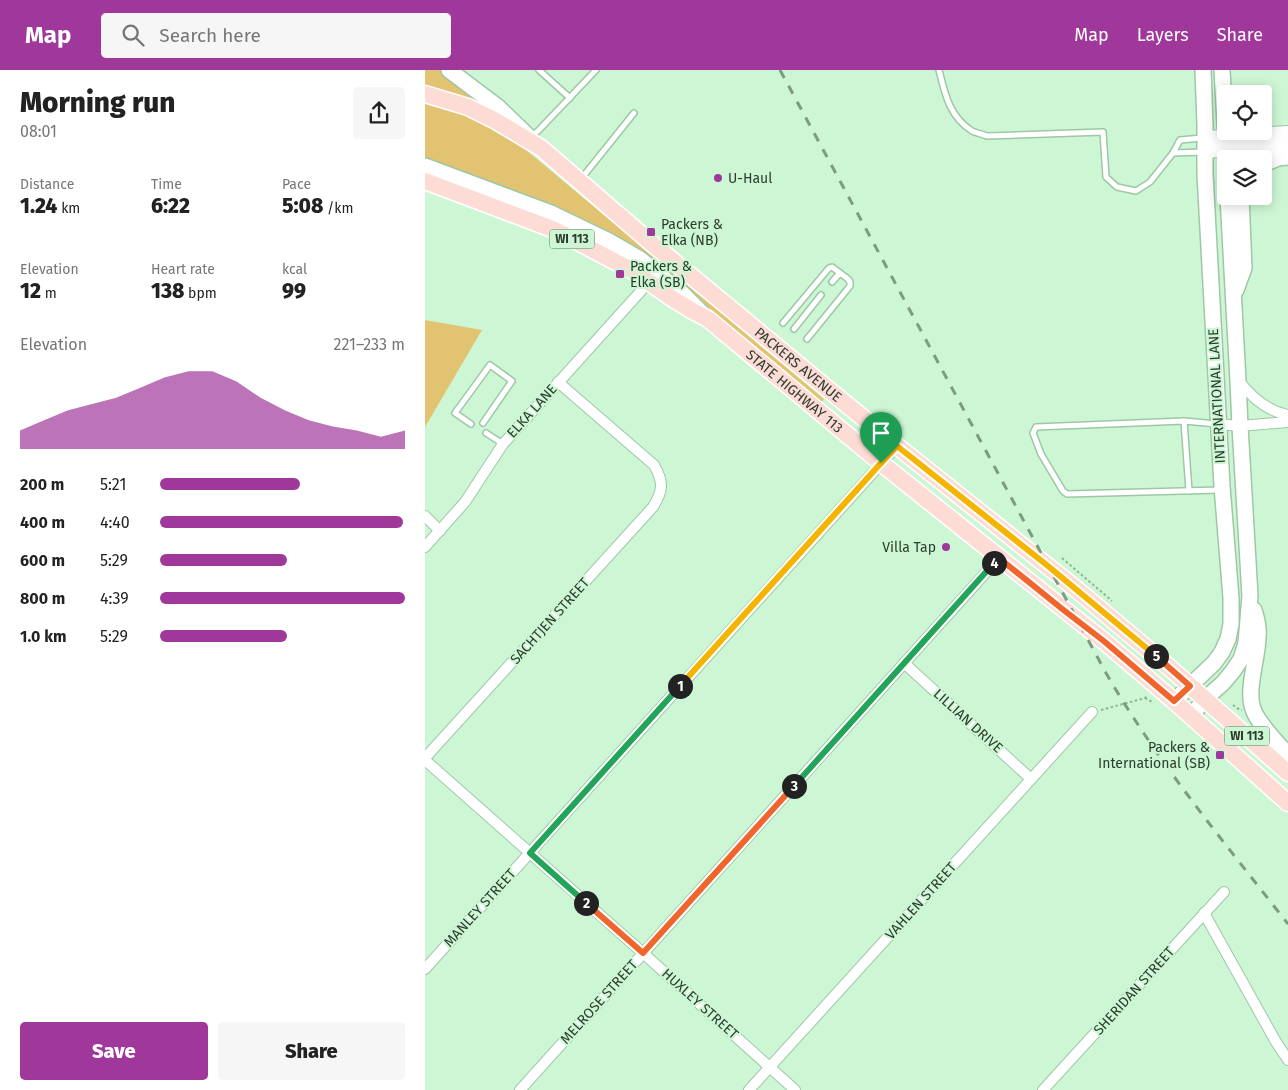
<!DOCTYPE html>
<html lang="en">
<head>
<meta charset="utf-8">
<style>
	:root { --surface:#fff; --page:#f6f6f6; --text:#222; --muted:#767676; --accent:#a0389b }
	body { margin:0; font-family:"Fira Sans",sans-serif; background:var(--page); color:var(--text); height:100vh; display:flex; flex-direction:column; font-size:19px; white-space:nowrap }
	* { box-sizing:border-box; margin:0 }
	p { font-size:16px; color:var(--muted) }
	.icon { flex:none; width:28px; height:28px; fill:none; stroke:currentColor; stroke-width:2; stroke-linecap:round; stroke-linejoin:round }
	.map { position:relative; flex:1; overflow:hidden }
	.side { display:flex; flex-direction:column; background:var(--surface); width:425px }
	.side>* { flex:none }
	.buttons { position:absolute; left:792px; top:15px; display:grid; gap:10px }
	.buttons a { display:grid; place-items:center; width:55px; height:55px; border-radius:5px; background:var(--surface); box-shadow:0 2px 12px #0003; font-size:25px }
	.pin { position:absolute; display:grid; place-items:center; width:42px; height:42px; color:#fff; margin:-51px -21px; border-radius:50% 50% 50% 0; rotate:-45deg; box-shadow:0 0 5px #0007 }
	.pin .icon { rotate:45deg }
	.km { position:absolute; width:25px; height:25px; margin:-12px; border-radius:50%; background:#222; color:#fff; font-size:14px; line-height:25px; text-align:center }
	.round { display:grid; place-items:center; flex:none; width:52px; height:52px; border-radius:5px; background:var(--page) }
	.headline { display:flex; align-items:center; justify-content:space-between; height:85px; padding:0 20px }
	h1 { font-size:28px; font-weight:800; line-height:38px }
	.stats { display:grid; grid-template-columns:repeat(3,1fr); gap:8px; height:85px; padding:5px 20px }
	.stats div { display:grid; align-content:center }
	.stats b { font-size:21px; font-weight:800 }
	.stats small { font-size:14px; font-weight:400 }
	.stats p { font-size:14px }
	.chart { height:140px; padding:10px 20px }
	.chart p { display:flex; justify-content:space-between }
	.chart svg { width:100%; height:90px; margin-top:5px; fill:var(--accent); opacity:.7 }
	.button { display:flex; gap:10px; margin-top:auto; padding:10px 20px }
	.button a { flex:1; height:58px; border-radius:5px; background:var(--accent); color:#fff; font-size:20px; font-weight:800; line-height:58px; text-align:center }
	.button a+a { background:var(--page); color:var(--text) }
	ul { padding:0 20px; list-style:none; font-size:16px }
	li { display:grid; grid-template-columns:80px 60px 1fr; align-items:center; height:38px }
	li i { height:12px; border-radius:6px; background:var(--accent) }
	header { display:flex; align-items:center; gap:30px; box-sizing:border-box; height:70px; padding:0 25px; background:var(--accent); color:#fff }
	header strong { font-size:24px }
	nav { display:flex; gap:28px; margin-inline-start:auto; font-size:18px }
	.search { width:350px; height:45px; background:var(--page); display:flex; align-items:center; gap:12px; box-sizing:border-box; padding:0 18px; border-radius:5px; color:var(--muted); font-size:19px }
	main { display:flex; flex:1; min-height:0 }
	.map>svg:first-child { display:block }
</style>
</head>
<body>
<header>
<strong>Map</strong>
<div class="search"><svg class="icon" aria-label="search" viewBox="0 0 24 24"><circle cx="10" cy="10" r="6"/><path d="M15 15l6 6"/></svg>Search here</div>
<nav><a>Map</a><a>Layers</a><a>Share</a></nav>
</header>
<main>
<section class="side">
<div class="headline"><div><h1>Morning run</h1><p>08:01</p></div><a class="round"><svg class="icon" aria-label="share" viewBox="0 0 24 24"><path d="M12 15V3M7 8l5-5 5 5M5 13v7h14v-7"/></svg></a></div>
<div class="stats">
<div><p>Distance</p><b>1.24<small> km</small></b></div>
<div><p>Time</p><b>6:22</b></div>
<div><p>Pace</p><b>5:08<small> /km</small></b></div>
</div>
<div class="stats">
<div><p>Elevation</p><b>12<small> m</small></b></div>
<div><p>Heart rate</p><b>138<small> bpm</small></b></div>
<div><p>kcal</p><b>99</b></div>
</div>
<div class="chart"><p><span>Elevation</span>221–233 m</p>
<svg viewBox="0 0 160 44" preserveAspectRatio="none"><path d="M0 44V35L10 30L20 25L30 22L40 19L50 14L60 9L70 6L80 6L90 11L100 19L110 25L120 30L130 33L140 35L150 38L160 35V44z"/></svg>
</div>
<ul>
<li><b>200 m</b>5:21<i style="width:57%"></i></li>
<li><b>400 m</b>4:40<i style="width:99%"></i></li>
<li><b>600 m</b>5:29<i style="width:52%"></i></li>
<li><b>800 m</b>4:39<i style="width:100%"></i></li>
<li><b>1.0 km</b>5:29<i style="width:52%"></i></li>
</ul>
<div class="button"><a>Save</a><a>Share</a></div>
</section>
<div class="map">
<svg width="863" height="1020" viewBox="0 0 863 1020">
	<rect width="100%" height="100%" fill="#cdf7d4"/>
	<!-- green -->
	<g fill="#e2c371">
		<polygon points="0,0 16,0 51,26 72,43 0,20"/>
		<path d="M 0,33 C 37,41 69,58 100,79 L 399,329 L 397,332 L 378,320 L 110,130 L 0,88 Z"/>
		<polygon points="0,250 57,260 0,357"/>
	</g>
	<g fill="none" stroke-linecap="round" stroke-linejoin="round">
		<defs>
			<g id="service">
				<polyline points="114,0 145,28"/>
				<path d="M 514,0 C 520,24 524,46 547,61 C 551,63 557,64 562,66 L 678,62 L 681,107 L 692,117 L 711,121 L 725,112 L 748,83 L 755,70 L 777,68"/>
				<polyline points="105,67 113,61 171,0"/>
				<polyline points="748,83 778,82"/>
				<polyline points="156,109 209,43"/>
				<polyline points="407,212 415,203"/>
				<polyline points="358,253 404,198 407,197 423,209 425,212 425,216 382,269"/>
				<polyline points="369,259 396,225"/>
				<polyline points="759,351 764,421"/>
				<polyline points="46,354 30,343 65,295 87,311 58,353"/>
				<polyline points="792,354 759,351 611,357 608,363 616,384 638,421 642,424 795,420"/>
				<polyline points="61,363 78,374"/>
			</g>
			<g id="minor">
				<path d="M 814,311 C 827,328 842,341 863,345"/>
				<polyline points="793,354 815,356 863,352"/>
				<polyline points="0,446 15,461"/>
				<polyline points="0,477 40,432 78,374 224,212"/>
				<polyline points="479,593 606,709"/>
				<path d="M 0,688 L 228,437 C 238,421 239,412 229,395 L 133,312"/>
				<polyline points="0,690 218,883 370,1020"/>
				<polyline points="779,843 851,972 863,990"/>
				<polyline points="0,899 472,376"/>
				<polyline points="95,1020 574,488"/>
				<polyline points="324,1020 667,642"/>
				<polyline points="618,1020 799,822"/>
			</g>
			<g id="tertiary">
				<polyline points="780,68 863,63"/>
				<polyline points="780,81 863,76"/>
			</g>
			<g id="secondary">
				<polyline points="24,0 73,37 103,66"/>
				<polyline points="797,0 802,89"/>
				<polyline points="839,94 853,88 863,87"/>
				<polyline points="0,96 126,143 184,171 215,189 257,223 276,242"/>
				<polyline points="811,220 819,198 816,126"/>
				<path d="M 829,540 C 832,549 834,558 833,567 C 833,588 821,619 828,639 C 833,654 853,673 863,685"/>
				<polyline points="749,631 789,593 797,582 803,569 806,554 806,528 797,416 780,104 780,55 778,0"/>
				<polyline points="766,646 780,629 798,613 808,601 816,589 821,573 825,526 815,356 813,311 803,126"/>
			</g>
			<g id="primary">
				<path id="s1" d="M 0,24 L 43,37 L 71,51 L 116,78 L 225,172 L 472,376 L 645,514 L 745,598 L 863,703"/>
				<path id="s2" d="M 0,111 L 130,160 L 208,201 L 248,229 L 266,240 L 283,249 L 456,393 L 680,572 L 749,631 L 863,733"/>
			</g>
		</defs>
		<!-- service casing -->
		<use href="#service" stroke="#9ec7a6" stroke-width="8"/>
		<!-- minor casing -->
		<use href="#minor" stroke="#9ec7a6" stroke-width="12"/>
		<!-- tertiary casing -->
		<use href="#tertiary" stroke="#9ec7a6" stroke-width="16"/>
		<!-- secondary casing -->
		<use href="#secondary" stroke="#9ec7a6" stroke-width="18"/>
		<!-- primary casing -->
		<use href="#primary" stroke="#fff" stroke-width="19"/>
		<!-- path -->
		<g stroke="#91b297" stroke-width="2" stroke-dasharray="2.5 2.5" stroke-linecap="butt">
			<polyline points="637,488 687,531"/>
			<polyline points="720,628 729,633"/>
			<polyline points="808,635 815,640 817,640"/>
			<polyline points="676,640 720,628 723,625"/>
		</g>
		<!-- service -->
		<use href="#service" stroke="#fff" stroke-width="5"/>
		<!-- minor -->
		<use href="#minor" stroke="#fff" stroke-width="10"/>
		<!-- tertiary -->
		<use href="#tertiary" stroke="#fff" stroke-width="14"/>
		<!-- secondary -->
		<use href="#secondary" stroke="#fff" stroke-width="15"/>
		<!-- primary -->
		<use href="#primary" stroke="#fedcd6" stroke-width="16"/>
		<!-- rail -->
		<path stroke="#7d9a82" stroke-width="3" stroke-dasharray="9 9" stroke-linecap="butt" d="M 355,0 L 681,603 C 733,693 799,772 863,854"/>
	</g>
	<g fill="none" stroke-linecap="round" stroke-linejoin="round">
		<defs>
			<polyline id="split-1" points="255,616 456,393"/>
			<polyline id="split-2" points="161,833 105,783 255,616"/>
			<polyline id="split-3" points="161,833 218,883 369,716"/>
			<polyline id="split-4" points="369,716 569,493"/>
			<polyline id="split-5" points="569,493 574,488 636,538 680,572 749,631 765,616 731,586"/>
			<polyline id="split-6" points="456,393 472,376 623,496 731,586"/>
		</defs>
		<!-- split-1 casing -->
		<use href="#split-1" stroke="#fff" stroke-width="10"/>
		<!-- split-2 casing -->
		<use href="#split-2" stroke="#fff" stroke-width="10"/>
		<!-- split-3 casing -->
		<use href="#split-3" stroke="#fff" stroke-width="10"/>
		<!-- split-4 casing -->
		<use href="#split-4" stroke="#fff" stroke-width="10"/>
		<!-- split-5 casing -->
		<use href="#split-5" stroke="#fff" stroke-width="10"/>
		<!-- split-6 casing -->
		<use href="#split-6" stroke="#fff" stroke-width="10"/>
		<!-- split-1 -->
		<use href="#split-1" stroke="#f5b400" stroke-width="6"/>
		<!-- split-2 -->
		<use href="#split-2" stroke="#22a559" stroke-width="6"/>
		<!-- split-3 -->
		<use href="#split-3" stroke="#f0652b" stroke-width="6"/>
		<!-- split-4 -->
		<use href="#split-4" stroke="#22a559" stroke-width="6"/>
		<!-- split-5 -->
		<use href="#split-5" stroke="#f0652b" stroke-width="6"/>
		<!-- split-6 -->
		<use href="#split-6" stroke="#f5b400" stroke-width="6"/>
	</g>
	<!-- markers -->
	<g fill="#a0389b" stroke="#cdf7d4" stroke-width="2">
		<circle cx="293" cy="108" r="5"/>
		<rect x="221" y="157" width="10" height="10" rx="2.5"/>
		<rect x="190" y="199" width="10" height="10" rx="2.5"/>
		<circle cx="521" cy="477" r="5"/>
		<rect x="790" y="680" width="10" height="10" rx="2.5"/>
	</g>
	<g text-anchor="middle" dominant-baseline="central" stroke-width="4" stroke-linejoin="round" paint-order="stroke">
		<!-- shield labels -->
		<g fill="#cdf7d4" stroke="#5c7460" stroke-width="1">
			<rect x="124.5" y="159.5" width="45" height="19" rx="4"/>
			<rect x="799.5" y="656.5" width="45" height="19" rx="4"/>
		</g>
		<g font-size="12" font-weight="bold" fill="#2b3c2e">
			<text x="147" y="169">WI 113</text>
			<text x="822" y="666">WI 113</text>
		</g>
		<!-- poi labels -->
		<g font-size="14" fill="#2b3c2e" stroke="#cdf7d4" text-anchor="start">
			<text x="303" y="108">U-Haul</text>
			<text x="236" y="154">Packers &amp;<tspan x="236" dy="16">Elka (NB)</tspan></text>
			<text x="205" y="196">Packers &amp;<tspan x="205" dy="16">Elka (SB)</tspan></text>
			<text x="511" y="477" text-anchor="end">Villa Tap</text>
			<text x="785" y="677" text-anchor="end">Packers &amp;<tspan x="785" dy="16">International (SB)</tspan></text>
		</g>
		<!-- street labels -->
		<g font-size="14" fill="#2b3c2e" stroke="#cdf7d4">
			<text stroke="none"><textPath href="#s1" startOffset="465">PACKERS AVENUE</textPath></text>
			<text stroke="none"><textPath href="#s2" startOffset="429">STATE HIGHWAY 113</textPath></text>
			<text transform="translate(792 326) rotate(-93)">INTERNATIONAL LANE</text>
			<text transform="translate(107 341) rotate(-48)">ELKA LANE</text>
			<text transform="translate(125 551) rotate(-48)">SACHTJEN STREET</text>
			<text transform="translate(543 651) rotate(42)">LILLIAN DRIVE</text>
			<text transform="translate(496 831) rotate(-48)">VAHLEN STREET</text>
			<text transform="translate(55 838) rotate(-48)">MANLEY STREET</text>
			<text transform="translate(709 921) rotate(-48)">SHERIDAN STREET</text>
			<text transform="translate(174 932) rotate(-48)">MELROSE STREET</text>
			<text transform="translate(275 934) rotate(42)">HUXLEY STREET</text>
		</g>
	</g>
</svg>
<div class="buttons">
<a><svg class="icon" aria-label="locate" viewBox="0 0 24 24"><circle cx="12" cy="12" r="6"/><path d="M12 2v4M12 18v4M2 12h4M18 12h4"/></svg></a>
<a><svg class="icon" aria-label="layers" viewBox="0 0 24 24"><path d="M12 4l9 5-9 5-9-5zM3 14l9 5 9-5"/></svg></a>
</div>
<div class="pin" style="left:456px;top:393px;background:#1e9e55"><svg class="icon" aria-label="arrive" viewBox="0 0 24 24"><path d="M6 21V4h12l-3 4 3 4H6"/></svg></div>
<b class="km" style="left:255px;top:616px">1</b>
<b class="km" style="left:161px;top:833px">2</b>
<b class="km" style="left:369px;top:716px">3</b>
<b class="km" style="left:569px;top:493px">4</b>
<b class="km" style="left:731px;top:586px">5</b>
</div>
</main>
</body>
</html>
